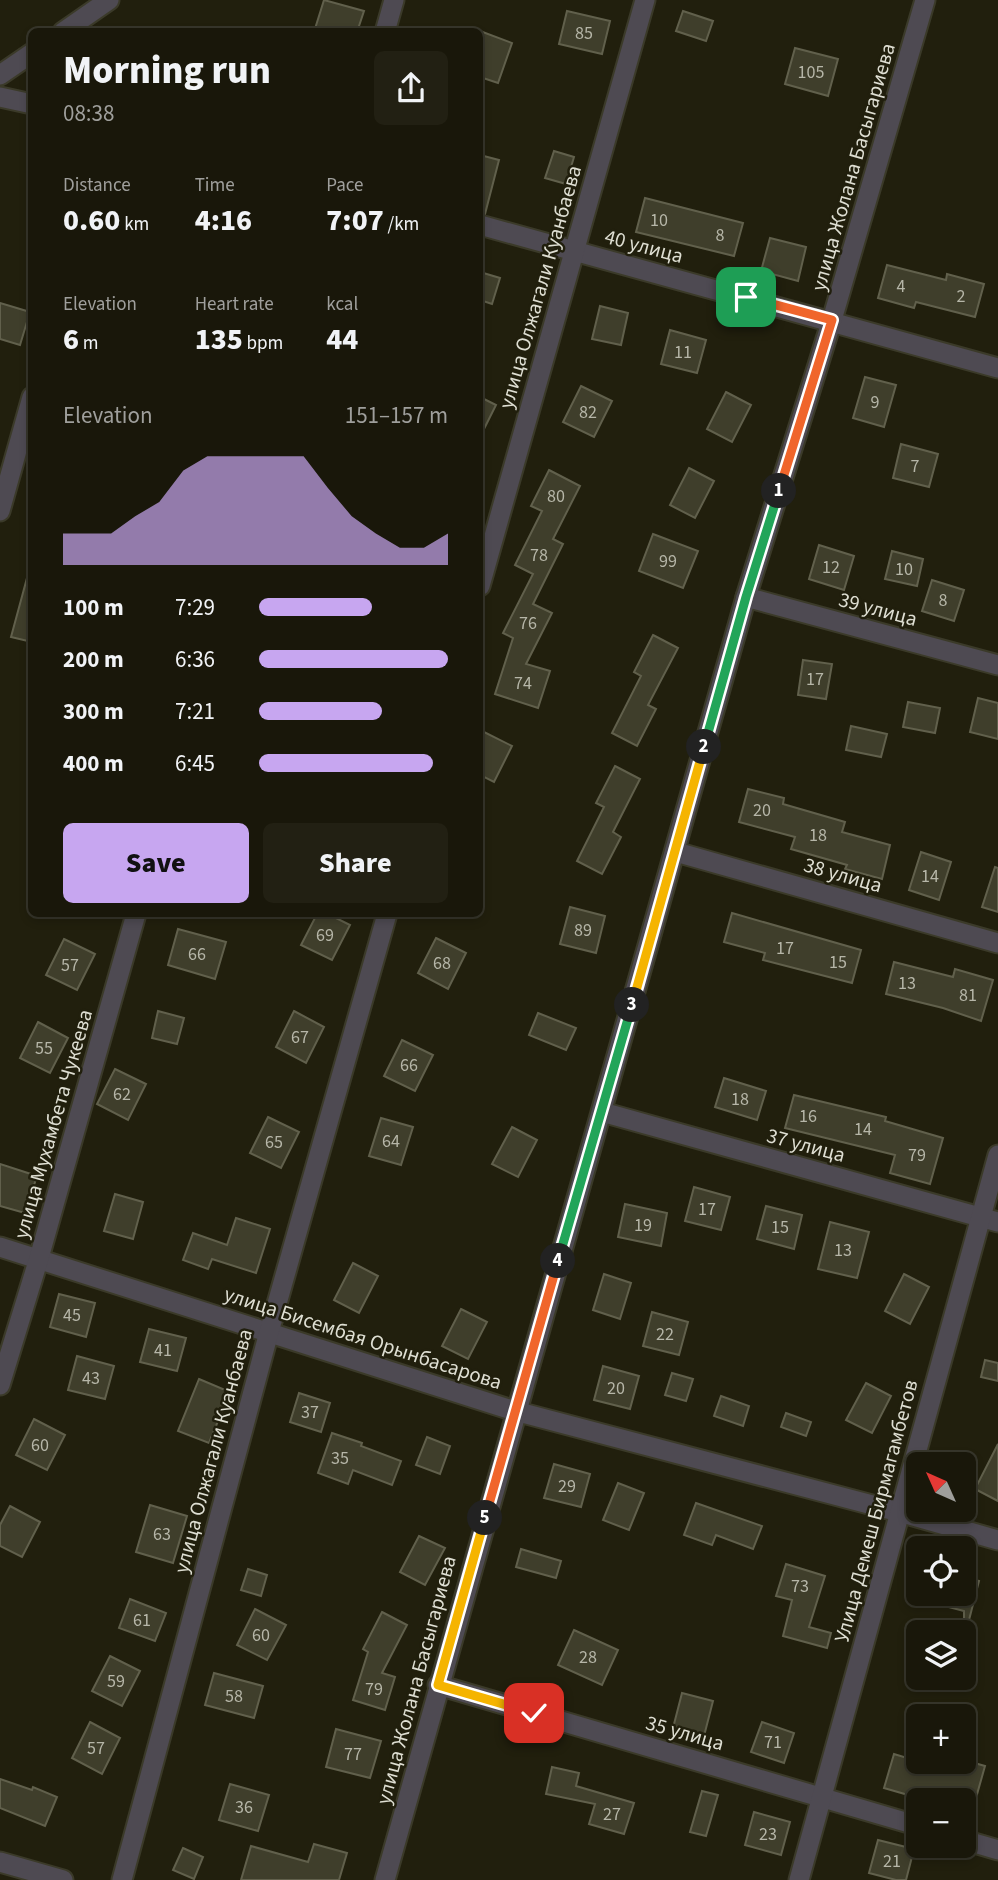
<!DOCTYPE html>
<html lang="en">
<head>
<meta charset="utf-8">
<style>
	:root { --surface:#19170a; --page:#222013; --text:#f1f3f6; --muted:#9f9f9c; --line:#37362b; --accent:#c7a6f0 }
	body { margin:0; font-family:"Source Sans 3",sans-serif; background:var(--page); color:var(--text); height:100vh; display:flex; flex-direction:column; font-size:26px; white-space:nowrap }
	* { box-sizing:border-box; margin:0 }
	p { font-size:23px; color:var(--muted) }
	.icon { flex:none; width:38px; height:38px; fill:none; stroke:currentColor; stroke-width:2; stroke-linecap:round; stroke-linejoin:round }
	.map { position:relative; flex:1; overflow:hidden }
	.drawer { position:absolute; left:28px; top:28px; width:455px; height:889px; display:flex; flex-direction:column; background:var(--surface); border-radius:10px; box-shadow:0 4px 10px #0003,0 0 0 2px var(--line) }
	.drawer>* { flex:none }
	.needle { width:46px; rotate:315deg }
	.controls { position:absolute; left:906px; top:1452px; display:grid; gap:14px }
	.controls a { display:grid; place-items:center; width:70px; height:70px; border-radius:10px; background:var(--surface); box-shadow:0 4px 10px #0003,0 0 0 2px var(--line); font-size:35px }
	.pin { position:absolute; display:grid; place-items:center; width:60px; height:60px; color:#fff; margin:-30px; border-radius:14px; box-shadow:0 4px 10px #0006 }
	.km { position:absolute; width:35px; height:35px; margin:-18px; border-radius:50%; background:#222; color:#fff; font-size:19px; line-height:35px; text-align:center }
	.round { display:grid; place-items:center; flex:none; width:74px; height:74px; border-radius:10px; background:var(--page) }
	.head { display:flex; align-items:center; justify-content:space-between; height:119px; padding:0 35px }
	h1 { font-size:38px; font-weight:800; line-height:52px }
	.metrics { display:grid; grid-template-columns:repeat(3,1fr); gap:10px; height:119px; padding:7px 35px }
	.metrics div { display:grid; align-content:center }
	.metrics b { font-size:30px; font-weight:800 }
	.metrics small { font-size:19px; font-weight:400 }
	.metrics p { font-size:19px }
	.chart { height:196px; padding:14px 35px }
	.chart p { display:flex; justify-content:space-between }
	.chart svg { width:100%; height:126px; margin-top:7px; fill:var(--accent); opacity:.7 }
	.button { display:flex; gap:14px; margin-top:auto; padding:14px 35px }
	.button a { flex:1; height:80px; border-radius:10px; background:var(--accent); color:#111; font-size:28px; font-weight:800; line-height:80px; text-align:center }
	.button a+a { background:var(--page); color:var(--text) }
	ul { padding:0 35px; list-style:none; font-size:23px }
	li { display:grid; grid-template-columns:112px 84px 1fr; align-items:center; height:52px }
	li i { height:18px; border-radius:9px; background:var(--accent) }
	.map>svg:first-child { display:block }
</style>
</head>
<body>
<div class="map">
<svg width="998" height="1880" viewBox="0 0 998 1880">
	<rect width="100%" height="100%" fill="#211f0d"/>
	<!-- building -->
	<g fill="#3f3e2b" stroke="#61604c" stroke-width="2">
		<polygon points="324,0 364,11 357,32 314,32"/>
		<polygon points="567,11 610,21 602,54 559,44"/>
		<polygon points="683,11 713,21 706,41 676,31"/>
		<polygon points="480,31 512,43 498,83 480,77"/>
		<polygon points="795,48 838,59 828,96 785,84"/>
		<polygon points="554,151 574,157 566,184 545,178"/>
		<polygon points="480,155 499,160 485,214 480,213"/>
		<polygon points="645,198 743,223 734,256 636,232"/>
		<polygon points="770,238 806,247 798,281 761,271"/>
		<polygon points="887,265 946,280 947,274 984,284 975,317 916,302 914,308 878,298"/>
		<polygon points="480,272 500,278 492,304 480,300"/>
		<polygon points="0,303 30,312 20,345 0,339"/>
		<polygon points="600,306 628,313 621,345 592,339"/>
		<polygon points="670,330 706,340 697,373 661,364"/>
		<polygon points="865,377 896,385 884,427 853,418"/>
		<polygon points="581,386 612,401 594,437 563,422"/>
		<polygon points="726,392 751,405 732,442 707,429"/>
		<polygon points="480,397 496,405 480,437"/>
		<polygon points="901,444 938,454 929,487 893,478"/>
		<polygon points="689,468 714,481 695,518 670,505"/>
		<polygon points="549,470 580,486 553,539 563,544 533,604 552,613 526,664 550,671 538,708 495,694 513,638 503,633 533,574 515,565 542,511 531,506"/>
		<polygon points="653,534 698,551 683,588 639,571"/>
		<polygon points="819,545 854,556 844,590 809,579"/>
		<polygon points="892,551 923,559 917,586 885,579"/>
		<polygon points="27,578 32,579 32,642 11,637"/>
		<polygon points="932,580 964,590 954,621 922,611"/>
		<polygon points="653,635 678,648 648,705 656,709 637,746 612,733 641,676 634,672"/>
		<polygon points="803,660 832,664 826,699 798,695"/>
		<polygon points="978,698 998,703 998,739 970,732"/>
		<polygon points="908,702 940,708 935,733 903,727"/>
		<polygon points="851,726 887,734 881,757 846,750"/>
		<polygon points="480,730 512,746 494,782 480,775"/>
		<polygon points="615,766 640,779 613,832 621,837 602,874 577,861 604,807 596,803"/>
		<polygon points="748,789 784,798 783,804 845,822 842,832 890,845 882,879 845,869 847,865 791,849 795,837 739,822"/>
		<polygon points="921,852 951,862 939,900 909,890"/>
		<polygon points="995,867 998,868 998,912 982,907"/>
		<polygon points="570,907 605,916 596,953 560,944"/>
		<polygon points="732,913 861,950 852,983 763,960 765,953 724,942"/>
		<polygon points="317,914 328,914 350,925 332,960 301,945"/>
		<polygon points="178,929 226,942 215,979 168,965"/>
		<polygon points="436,938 466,953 448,989 418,973"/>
		<polygon points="64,939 95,954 77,990 46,975"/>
		<polygon points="894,962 953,977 955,969 993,980 981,1021 943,1008 886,994"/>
		<polygon points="158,1011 184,1018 177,1044 152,1038"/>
		<polygon points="294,1011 324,1027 306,1063 276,1047"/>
		<polygon points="538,1013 576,1028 566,1050 529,1035"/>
		<polygon points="38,1022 68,1038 50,1073 20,1058"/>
		<polygon points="402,1040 433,1055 415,1091 384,1076"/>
		<polygon points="115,1069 146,1084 128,1120 97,1104"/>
		<polygon points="724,1078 766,1091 757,1120 715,1107"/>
		<polygon points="794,1095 886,1117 885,1121 943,1138 930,1184 890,1173 895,1155 785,1128"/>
		<polygon points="268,1117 299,1132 281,1168 250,1153"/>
		<polygon points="381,1118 413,1127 401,1165 369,1156"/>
		<polygon points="512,1127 537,1140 518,1177 492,1164"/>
		<polygon points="0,1164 37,1176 25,1213 0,1206"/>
		<polygon points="694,1187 730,1197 721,1230 685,1221"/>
		<polygon points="115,1194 143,1202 133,1239 104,1231"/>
		<polygon points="625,1204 667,1213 661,1246 618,1237"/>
		<polygon points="766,1206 802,1215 794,1249 757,1239"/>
		<polygon points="236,1218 270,1229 256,1273 212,1259 208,1269 183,1260 193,1233 227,1245"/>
		<polygon points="830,1222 869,1232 857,1278 818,1269"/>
		<polygon points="353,1263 378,1276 359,1313 334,1300"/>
		<polygon points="604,1274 631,1283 620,1319 593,1310"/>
		<polygon points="904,1274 929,1287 910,1324 885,1311"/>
		<polygon points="59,1294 95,1303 86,1337 50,1327"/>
		<polygon points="461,1309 487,1322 468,1359 442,1346"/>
		<polygon points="652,1312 688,1322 679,1355 643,1346"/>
		<polygon points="149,1329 186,1338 177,1371 140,1362"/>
		<polygon points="77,1356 114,1366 105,1399 68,1390"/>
		<polygon points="985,1360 998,1363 998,1381 981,1377"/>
		<polygon points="603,1366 639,1376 630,1409 594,1400"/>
		<polygon points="672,1373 693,1379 686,1401 665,1395"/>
		<polygon points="199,1379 230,1392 209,1443 178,1431"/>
		<polygon points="866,1383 891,1396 872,1433 846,1420"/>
		<polygon points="299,1393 330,1403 321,1432 290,1422"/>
		<polygon points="721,1396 749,1406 743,1426 714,1416"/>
		<polygon points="786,1413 811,1422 806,1436 781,1427"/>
		<polygon points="34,1419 65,1435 47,1470 16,1455"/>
		<polygon points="332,1433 362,1443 361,1446 401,1461 392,1485 353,1470 348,1484 318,1473"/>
		<polygon points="427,1437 450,1446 440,1474 416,1465"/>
		<polygon points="998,1444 998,1501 975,1489"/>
		<polygon points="554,1464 590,1474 581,1507 544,1498"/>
		<polygon points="618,1483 644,1493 629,1530 603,1520"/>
		<polygon points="696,1503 762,1526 753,1549 716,1535 712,1545 684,1535"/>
		<polygon points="150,1505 187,1516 173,1563 136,1552"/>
		<polygon points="10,1506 40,1522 22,1557 0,1546 0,1525"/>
		<polygon points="419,1536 445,1548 425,1585 400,1572"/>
		<polygon points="521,1549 561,1561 556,1578 516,1567"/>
		<polygon points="786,1564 825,1576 809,1627 831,1633 827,1648 783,1636 792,1600 776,1596"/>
		<polygon points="248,1569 267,1575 261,1596 241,1590"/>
		<polygon points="964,1577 979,1581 969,1620 964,1619 964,1611 918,1599 919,1594 964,1594"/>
		<polygon points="130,1599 166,1613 155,1641 119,1628"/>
		<polygon points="255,1609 286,1625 267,1660 237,1645"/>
		<polygon points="382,1612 407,1625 382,1673 395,1677 385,1710 353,1700 368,1652 363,1649"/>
		<polygon points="574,1630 618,1650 602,1685 558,1665"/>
		<polygon points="110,1656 140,1671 122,1706 92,1691"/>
		<polygon points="214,1673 263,1686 254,1718 205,1705"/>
		<polygon points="682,1693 713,1701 704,1736 673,1728"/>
		<polygon points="90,1722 120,1738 102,1774 72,1758"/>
		<polygon points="762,1722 794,1733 784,1763 751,1752"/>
		<polygon points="336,1729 381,1741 370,1778 326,1767"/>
		<polygon points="913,1732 919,1733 919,1762 942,1768 943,1762 971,1762 985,1766 974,1805 924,1792 922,1799 884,1788 894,1754 907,1758"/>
		<polygon points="552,1767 579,1773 576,1786 634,1803 624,1834 589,1824 595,1804 546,1794"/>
		<polygon points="0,1779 32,1790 33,1787 57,1797 45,1826 0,1808"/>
		<polygon points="230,1784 269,1795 258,1831 219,1820"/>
		<polygon points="702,1791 718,1795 706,1836 690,1832"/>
		<polygon points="754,1812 790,1822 781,1855 745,1845"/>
		<polygon points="878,1840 914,1849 906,1880 896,1880 869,1873"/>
		<polygon points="314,1844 347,1853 339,1880 241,1880 251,1846 308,1862"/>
		<polygon points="183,1848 203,1857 194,1879 173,1870"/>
	</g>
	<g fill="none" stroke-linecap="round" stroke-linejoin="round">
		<defs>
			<g id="street">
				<polyline points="63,32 109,0"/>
				<polyline points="385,32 394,0"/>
				<polyline points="0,75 32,53"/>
				<polyline points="0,97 32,104"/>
				<polyline points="480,225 998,368"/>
				<polyline points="0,511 32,397"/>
				<polyline points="480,586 645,0"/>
				<polyline points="746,597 998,665"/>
				<polyline points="676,852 998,943"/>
				<polyline points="602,1112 998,1222"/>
				<polyline points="0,1247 515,1411 899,1512 998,1540"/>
				<polyline points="0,1385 39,1258 136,914"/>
				<polyline points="438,1685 919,1826"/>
				<polyline points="964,1840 998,1850"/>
				<polyline points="0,1862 63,1880"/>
				<polyline points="122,1880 269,1332 387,914"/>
				<polyline points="385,1880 746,597 832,320 925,0"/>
				<polyline points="799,1880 998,1155"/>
			</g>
		</defs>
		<!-- street casing -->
		<use href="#street" stroke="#3b3a29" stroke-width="23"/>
		<!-- street -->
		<use href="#street" stroke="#4e4a52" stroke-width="19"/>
	</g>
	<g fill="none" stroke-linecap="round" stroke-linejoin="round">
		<defs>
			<polyline id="split-1" points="746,297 832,320 779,491"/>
			<polyline id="split-2" points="704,747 746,597 779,491"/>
			<polyline id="split-3" points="632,1005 704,747"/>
			<polyline id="split-4" points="558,1261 632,1005"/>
			<polyline id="split-5" points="485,1518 558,1261"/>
			<polyline id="split-6" points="485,1518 438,1685 534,1713"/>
		</defs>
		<!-- split-1 casing -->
		<use href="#split-1" stroke="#fff" stroke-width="14"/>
		<!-- split-2 casing -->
		<use href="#split-2" stroke="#fff" stroke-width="14"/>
		<!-- split-3 casing -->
		<use href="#split-3" stroke="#fff" stroke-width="14"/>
		<!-- split-4 casing -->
		<use href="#split-4" stroke="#fff" stroke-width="14"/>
		<!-- split-5 casing -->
		<use href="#split-5" stroke="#fff" stroke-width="14"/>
		<!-- split-6 casing -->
		<use href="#split-6" stroke="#fff" stroke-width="14"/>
		<!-- split-1 -->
		<use href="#split-1" stroke="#f0652b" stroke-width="9"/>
		<!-- split-2 -->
		<use href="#split-2" stroke="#22a559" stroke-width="9"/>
		<!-- split-3 -->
		<use href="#split-3" stroke="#f5b400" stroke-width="9"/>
		<!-- split-4 -->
		<use href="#split-4" stroke="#22a559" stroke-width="9"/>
		<!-- split-5 -->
		<use href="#split-5" stroke="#f0652b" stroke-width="9"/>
		<!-- split-6 -->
		<use href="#split-6" stroke="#f5b400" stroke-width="9"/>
	</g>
	<g text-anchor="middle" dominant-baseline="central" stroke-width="5" stroke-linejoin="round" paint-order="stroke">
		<!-- number labels -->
		<g font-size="18" fill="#b6b6a8">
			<text x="584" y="33">85</text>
			<text x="811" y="72">105</text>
			<text x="659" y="220">10</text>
			<text x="720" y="235">8</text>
			<text x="901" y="286">4</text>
			<text x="961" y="296">2</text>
			<text x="683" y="352">11</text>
			<text x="875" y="402">9</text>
			<text x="588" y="412">82</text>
			<text x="915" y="466">7</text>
			<text x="556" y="496">80</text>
			<text x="539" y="555">78</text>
			<text x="668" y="561">99</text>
			<text x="831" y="567">12</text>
			<text x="904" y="569">10</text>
			<text x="943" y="600">8</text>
			<text x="528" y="623">76</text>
			<text x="815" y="679">17</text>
			<text x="523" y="683">74</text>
			<text x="762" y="810">20</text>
			<text x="818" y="835">18</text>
			<text x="930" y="876">14</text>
			<text x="583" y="930">89</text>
			<text x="325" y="935">69</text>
			<text x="785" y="948">17</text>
			<text x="197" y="954">66</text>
			<text x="838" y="962">15</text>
			<text x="442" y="963">68</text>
			<text x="70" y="965">57</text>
			<text x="907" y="983">13</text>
			<text x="968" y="995">81</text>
			<text x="300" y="1037">67</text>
			<text x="44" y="1048">55</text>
			<text x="409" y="1065">66</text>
			<text x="122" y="1094">62</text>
			<text x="740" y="1099">18</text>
			<text x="808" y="1116">16</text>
			<text x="863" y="1129">14</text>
			<text x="391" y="1141">64</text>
			<text x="274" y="1142">65</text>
			<text x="917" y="1155">79</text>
			<text x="707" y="1209">17</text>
			<text x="643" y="1225">19</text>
			<text x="780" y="1227">15</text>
			<text x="843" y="1250">13</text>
			<text x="72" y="1315">45</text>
			<text x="665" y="1334">22</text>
			<text x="163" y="1350">41</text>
			<text x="91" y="1378">43</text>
			<text x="616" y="1388">20</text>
			<text x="310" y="1412">37</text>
			<text x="40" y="1445">60</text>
			<text x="340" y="1458">35</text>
			<text x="567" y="1486">29</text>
			<text x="162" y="1534">63</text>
			<text x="800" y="1586">73</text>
			<text x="142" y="1620">61</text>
			<text x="261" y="1635">60</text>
			<text x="588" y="1657">28</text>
			<text x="116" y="1681">59</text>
			<text x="374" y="1689">79</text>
			<text x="234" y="1696">58</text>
			<text x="773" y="1742">71</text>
			<text x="96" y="1748">57</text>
			<text x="353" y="1754">77</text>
			<text x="244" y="1807">36</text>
			<text x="612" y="1814">27</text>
			<text x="768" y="1834">23</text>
			<text x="892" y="1861">21</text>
		</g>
		<!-- street labels -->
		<g font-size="21" fill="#deded2" stroke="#211f0d">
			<text transform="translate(853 167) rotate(-74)">улица Жолана Басыгариева</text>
			<text transform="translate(644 246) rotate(15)">40 улица</text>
			<text transform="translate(540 287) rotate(-74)">улица Олжагали Куанбаева</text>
			<text transform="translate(878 609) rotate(15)">39 улица</text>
			<text transform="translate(843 875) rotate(16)">38 улица</text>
			<text transform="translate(53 1124) rotate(-74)">улица Мухамбета Чукеева</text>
			<text transform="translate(806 1145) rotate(15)">37 улица</text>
			<text transform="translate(363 1338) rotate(18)">улица Бисембая Орынбасарова</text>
			<text transform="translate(213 1451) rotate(-75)">улица Олжагали Куанбаева</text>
			<text transform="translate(876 1511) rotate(-75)">Улица Демеш Бирмагамбетов</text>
			<text transform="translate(416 1680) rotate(-75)">улица Жолана Басыгариева</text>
			<text transform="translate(685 1733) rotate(16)">35 улица</text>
		</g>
	</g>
</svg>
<div class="controls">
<a><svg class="needle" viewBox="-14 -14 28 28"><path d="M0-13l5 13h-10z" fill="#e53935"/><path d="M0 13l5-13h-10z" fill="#9f9f9c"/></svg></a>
<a><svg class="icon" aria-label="locate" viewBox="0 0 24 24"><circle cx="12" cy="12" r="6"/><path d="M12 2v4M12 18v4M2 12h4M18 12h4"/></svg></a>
<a><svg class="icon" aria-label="layers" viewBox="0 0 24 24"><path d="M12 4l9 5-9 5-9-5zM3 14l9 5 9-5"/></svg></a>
<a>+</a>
<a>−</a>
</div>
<div class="pin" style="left:746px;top:297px;background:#1e9e55"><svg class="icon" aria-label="arrive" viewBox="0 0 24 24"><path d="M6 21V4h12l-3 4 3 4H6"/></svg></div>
<div class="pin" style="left:534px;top:1713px;background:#d93025"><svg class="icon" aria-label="check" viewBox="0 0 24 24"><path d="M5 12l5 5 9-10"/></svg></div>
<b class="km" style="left:779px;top:491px">1</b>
<b class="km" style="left:704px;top:747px">2</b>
<b class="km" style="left:632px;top:1005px">3</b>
<b class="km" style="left:558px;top:1261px">4</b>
<b class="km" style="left:485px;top:1518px">5</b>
<section class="drawer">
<div class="head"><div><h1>Morning run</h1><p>08:38</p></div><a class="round"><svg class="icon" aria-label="share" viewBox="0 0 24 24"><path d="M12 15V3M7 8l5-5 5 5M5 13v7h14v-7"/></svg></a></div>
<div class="metrics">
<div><p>Distance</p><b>0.60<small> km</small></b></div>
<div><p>Time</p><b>4:16</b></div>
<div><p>Pace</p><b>7:07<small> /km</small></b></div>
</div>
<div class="metrics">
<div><p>Elevation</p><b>6<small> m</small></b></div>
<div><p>Heart rate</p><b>135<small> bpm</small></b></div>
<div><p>kcal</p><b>44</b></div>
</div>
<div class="chart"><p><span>Elevation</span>151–157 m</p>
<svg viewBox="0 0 160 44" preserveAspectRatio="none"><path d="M0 44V33L10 33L20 33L30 27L40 22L50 11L60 6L70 6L80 6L90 6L100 6L110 17L120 27L130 33L140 38L150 38L160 33V44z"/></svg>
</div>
<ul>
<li><b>100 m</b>7:29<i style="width:60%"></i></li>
<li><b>200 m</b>6:36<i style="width:100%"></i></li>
<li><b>300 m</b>7:21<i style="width:65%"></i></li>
<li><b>400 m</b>6:45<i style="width:92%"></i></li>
</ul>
<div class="button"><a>Save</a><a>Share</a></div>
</section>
</div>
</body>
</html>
